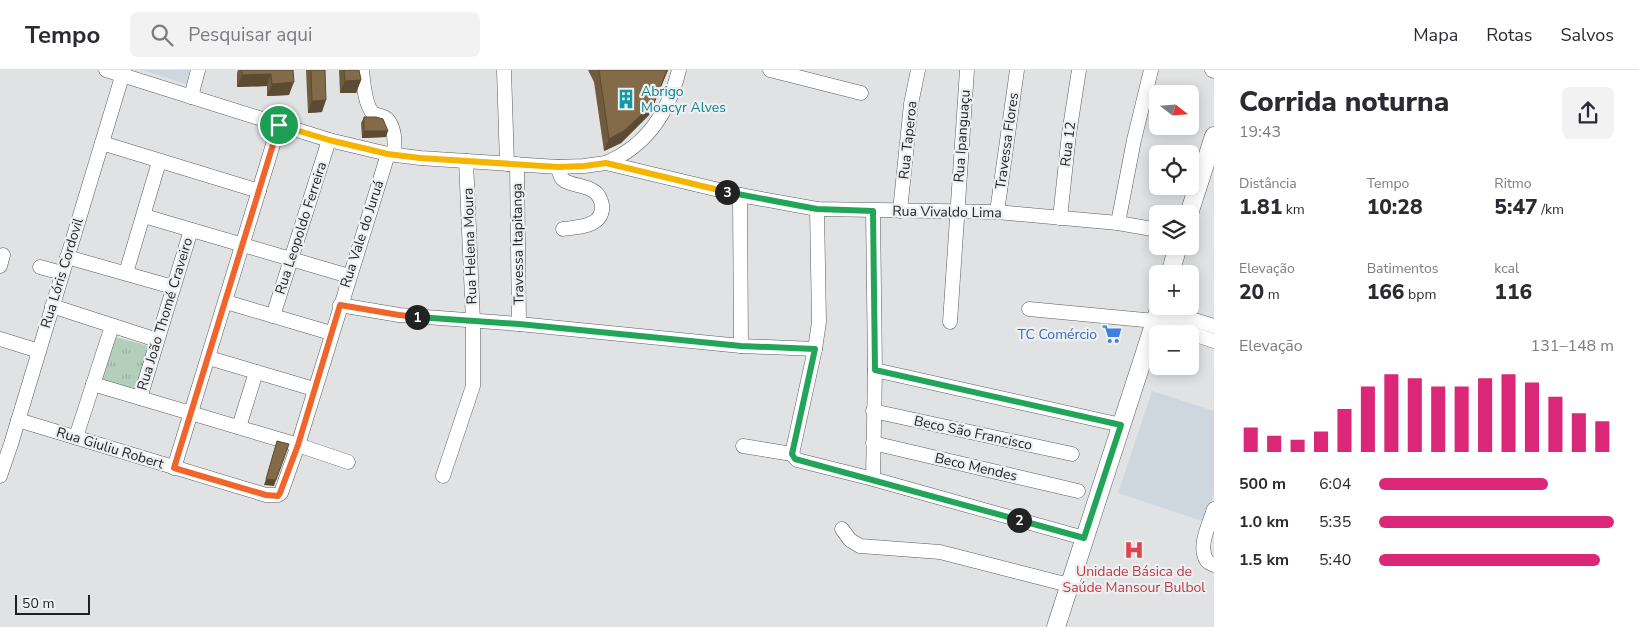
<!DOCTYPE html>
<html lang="pt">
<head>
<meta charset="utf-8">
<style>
	:root { --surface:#fff; --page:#f2f2f3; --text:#2b2b33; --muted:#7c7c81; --line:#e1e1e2; --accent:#db2777 }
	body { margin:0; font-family:"Nunito Sans",sans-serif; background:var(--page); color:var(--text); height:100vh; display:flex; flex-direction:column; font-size:19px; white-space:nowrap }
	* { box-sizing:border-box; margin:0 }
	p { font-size:16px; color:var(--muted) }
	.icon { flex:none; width:28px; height:28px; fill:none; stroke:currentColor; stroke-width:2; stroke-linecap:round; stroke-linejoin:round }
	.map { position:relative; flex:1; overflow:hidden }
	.side { display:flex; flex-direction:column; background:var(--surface); width:425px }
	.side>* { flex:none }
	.needle { width:32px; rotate:107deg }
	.buttons { position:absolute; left:1149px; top:15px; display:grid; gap:10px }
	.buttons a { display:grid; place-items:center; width:50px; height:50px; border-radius:8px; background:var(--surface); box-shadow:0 2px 12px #0003; font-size:25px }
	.scale { position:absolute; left:15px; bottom:12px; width:75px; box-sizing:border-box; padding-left:5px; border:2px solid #1f2020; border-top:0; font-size:14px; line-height:18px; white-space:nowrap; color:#1f2020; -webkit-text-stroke:4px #edeff1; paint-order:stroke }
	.pin { position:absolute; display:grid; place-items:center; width:42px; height:42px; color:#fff; margin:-21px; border:2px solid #fff; border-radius:50%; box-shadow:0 1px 5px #0007 }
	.km { position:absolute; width:25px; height:25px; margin:-12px; border-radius:50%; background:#222; color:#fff; font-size:14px; line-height:25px; text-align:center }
	.round { display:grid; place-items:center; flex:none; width:52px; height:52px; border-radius:8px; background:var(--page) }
	.overview { display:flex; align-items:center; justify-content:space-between; height:85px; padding:0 25px }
	h1 { font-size:28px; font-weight:800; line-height:38px }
	.stats { display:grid; grid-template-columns:repeat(3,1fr); gap:8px; height:85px; padding:5px 25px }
	.stats div { display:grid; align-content:center }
	.stats b { font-size:21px; font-weight:800 }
	.stats small { font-size:14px; font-weight:400 }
	.stats p { font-size:14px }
	.chart { height:140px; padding:10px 25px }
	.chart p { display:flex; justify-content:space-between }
	.chart svg { width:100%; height:90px; margin-top:5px; stroke:var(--accent); stroke-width:6 }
	ul { padding:0 25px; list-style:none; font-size:16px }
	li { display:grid; grid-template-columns:80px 60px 1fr; align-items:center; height:38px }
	li i { height:12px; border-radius:6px; background:var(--accent) }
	header { display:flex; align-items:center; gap:30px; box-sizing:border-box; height:70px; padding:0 25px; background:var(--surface); border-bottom:1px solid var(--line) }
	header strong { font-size:24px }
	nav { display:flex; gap:28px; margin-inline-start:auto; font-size:18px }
	.search { width:350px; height:45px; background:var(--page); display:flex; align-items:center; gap:12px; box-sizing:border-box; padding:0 18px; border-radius:8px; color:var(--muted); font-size:19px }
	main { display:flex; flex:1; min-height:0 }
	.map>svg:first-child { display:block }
</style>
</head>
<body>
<header>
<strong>Tempo</strong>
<div class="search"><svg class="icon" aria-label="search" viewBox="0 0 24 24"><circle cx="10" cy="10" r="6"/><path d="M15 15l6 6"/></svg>Pesquisar aqui</div>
<nav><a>Mapa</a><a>Rotas</a><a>Salvos</a></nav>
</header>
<main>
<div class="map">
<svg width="1214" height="557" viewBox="0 0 1214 557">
	<defs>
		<pattern id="grass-tufts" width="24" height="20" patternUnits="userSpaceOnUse" patternTransform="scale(1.25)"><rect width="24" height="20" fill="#b3cfbc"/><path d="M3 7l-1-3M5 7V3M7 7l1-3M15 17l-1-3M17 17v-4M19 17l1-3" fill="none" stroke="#9ab1a1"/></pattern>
	</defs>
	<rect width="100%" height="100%" fill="#e0e2e4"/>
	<!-- built -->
	<g fill="#cfd7de">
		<polygon points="142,0 190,0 186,14"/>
		<polygon points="1152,321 1214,341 1214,423 1205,452 1118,423"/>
	</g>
	<!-- grass -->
	<polygon fill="url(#grass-tufts)" points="111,266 153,277 139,322 98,310"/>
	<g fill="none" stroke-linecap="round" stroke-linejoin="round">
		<defs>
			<g id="minor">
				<polyline points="106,0 329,70 388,84 420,88 558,97 584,96 606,93 740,125 817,139 997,142 1118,153 1158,160"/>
				<path d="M 362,0 C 363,10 365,36 373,43 C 377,46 383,45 387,49 C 396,58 395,74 394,84"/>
				<polyline points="504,0 507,94"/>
				<polyline points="770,0 861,23"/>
				<polyline points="1212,0 1214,1"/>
				<polyline points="191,27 198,0"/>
				<polyline points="102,73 259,121"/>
				<path d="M 606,93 C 646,76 669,42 679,0"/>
				<polyline points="517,94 519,254"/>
				<path d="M 558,97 C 559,102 560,108 565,111 C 574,116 586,115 595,122 C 599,125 601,130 602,135 C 604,157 578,157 563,159"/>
				<polyline points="740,125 741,276"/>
				<polyline points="817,139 819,252 815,279 792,384 797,390 873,409 1084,468"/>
				<polyline points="900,141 911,34 918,0"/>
				<polyline points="997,142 1017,0"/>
				<polyline points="144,146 349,206"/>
				<polyline points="1060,148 1069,64 1079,0"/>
				<polyline points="1118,153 1134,70 1151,0"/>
				<polyline points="67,187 173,217"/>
				<polyline points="0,196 3,185"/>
				<polyline points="40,197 62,203"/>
				<polyline points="126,203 159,92"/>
				<polyline points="226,232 331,263"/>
				<polyline points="340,235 399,245 519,254 741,276 815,279"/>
				<polyline points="52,236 157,270"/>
				<polyline points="1029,239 1155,251 1214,271"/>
				<polyline points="1159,239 1214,256"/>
				<polyline points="273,246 329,70"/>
				<polyline points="950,252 967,0"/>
				<polyline points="0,269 39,281"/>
				<polyline points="209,288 314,319"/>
				<polyline points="875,300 1121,355"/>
				<polyline points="93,314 298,375 348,392"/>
				<polyline points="140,328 191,160"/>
				<polyline points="873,341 1072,384"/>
				<polyline points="18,350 266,425 278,425 281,423 298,375 388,84"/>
				<polyline points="239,357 256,302"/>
				<polyline points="76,367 112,256"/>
				<polyline points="873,373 1078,421"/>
				<polyline points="743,376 792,384"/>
				<polyline points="174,398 279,55"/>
				<polyline points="0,406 11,374 124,0"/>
				<polyline points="443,406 473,316 473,251 466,91"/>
				<polyline points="873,409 875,300 873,141"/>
				<path d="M 1214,439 C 1210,453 1197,477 1207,491 C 1209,493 1212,494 1214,495"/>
				<polyline points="842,459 850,470 860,476 940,482 1069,515"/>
			</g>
			<g id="major">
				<polyline points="1189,144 1214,66"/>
				<polyline points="1170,204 1178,176"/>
				<polyline points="1056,557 1160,236"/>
			</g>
		</defs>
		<!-- minor casing -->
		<use href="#minor" stroke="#5a5c5d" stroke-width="15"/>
		<!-- major casing -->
		<use href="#major" stroke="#5a5c5d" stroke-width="19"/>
		<!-- minor -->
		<use href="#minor" stroke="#fff" stroke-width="14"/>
		<!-- major -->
		<use href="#major" stroke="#fff" stroke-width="18"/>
	</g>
	<!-- wall -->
	<g fill="#715b3e">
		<polygon points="238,0 293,0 289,25 267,26 267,16 237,17 237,3"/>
		<polygon points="306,0 325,0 322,42 308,43"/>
		<polygon points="339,0 359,0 361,10 356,23 340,23"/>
		<polygon points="588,0 668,0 649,45 621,73 604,81 594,12"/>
		<polygon points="364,47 386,67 362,68 361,53"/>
	</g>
	<!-- shaded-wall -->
	<g fill="#5c4a32">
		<polygon points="667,0 668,0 649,45 621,73 604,81 609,69"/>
		<polygon points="271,4 267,16 237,17 242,5"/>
		<polygon points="361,10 356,23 340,23 345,11"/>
		<polygon points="294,12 289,25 267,26 272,14"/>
		<polygon points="326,30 322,42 308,43 312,31"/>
		<polygon points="364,61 388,61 386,67 362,68"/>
		<polygon points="266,409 276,410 274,416 264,415"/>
	</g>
	<!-- building -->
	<g fill="#836a48" stroke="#5c4a32">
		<polygon points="242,0 293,0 294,12 272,14 271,4 242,5"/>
		<polygon points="311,0 325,0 326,30 312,31"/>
		<polygon points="344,0 359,0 361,10 345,11"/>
		<polygon points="599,0 667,0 654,33 625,60 609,69"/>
		<polygon points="364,47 376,47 383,49 388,61 364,61"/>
		<polygon points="277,371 289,374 276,410 266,409"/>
	</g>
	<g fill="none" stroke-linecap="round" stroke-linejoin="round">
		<defs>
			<polyline id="split-1" points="279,55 174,398 266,425 278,426 280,423 298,375 340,235 399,245 417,247"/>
			<polyline id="split-2" points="417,247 519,254 741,276 815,279 792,384 795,389 1019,450"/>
			<polyline id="split-3" points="727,122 817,139 873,141 875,300 1121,355 1084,468 1019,450"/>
			<polyline id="split-4" points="279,55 329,70 388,84 420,88 558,97 584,96 606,93 727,122"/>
		</defs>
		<!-- split-1 casing -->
		<use href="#split-1" stroke="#fff" stroke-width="10"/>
		<!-- split-2 casing -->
		<use href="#split-2" stroke="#fff" stroke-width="10"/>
		<!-- split-3 casing -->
		<use href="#split-3" stroke="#fff" stroke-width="10"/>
		<!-- split-4 casing -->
		<use href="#split-4" stroke="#fff" stroke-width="10"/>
		<!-- split-1 -->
		<use href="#split-1" stroke="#f0652b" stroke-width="6"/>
		<!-- split-2 -->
		<use href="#split-2" stroke="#22a559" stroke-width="6"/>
		<!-- split-3 -->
		<use href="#split-3" stroke="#22a559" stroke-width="6"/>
		<!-- split-4 -->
		<use href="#split-4" stroke="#f5b400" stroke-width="6"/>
	</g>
	<!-- icons -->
	<defs>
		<symbol id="building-bare" viewBox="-9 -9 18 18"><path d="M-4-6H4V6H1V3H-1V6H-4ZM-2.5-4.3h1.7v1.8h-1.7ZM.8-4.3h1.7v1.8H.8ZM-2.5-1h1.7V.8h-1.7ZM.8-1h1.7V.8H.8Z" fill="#0f9aa8" stroke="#edeff1" stroke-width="2.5" paint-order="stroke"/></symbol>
		<symbol id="supermarket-bare" viewBox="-9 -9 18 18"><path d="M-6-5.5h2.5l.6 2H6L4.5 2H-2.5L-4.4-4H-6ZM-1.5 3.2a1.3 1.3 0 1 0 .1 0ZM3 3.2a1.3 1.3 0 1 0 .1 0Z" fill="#3f7fe0" stroke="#edeff1" stroke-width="2.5" paint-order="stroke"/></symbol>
		<symbol id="hospital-bare" viewBox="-9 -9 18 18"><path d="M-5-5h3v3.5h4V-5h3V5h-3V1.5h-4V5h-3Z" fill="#e0444e" stroke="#edeff1" stroke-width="2.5" paint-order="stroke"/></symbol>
	</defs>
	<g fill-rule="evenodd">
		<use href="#building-bare" x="612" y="15" width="28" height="28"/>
		<use href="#supermarket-bare" x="1098" y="250" width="28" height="28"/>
		<use href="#hospital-bare" x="1120" y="466" width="28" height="28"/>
	</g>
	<g text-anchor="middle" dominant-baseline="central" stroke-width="4.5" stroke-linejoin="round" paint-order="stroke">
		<!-- culture labels -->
		<g font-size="14" fill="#0d838f" stroke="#edeff1" text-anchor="start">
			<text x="641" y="21">Abrigo<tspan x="641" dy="16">Moacyr Alves</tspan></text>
		</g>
		<!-- street labels -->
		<g font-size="14" fill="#1f2020" stroke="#edeff1">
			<text transform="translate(962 66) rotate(-86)">Rua Ipanguaçu</text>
			<text transform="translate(908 70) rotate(-84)">Rua Taperoa</text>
			<text transform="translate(1007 71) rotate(-82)">Travessa Flores</text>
			<text transform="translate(1068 74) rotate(-83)">Rua 12</text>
			<text transform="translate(947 142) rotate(1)">Rua Vivaldo Lima</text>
			<text transform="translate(301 158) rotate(-72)">Rua Leopoldo Ferreira</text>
			<text transform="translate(362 164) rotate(-72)">Rua Vale do Juruá</text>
			<text transform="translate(518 174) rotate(-91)">Travessa Itapitanga</text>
			<text transform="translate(470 176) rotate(-92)">Rua Helena Moura</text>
			<text transform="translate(62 203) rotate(-73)">Rua Lóris Cordovil</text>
			<text transform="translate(165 244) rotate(-73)">Rua João Thomé Craveiro</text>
			<text transform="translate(973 363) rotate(12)">Beco São Francisco</text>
			<text transform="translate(110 378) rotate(17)">Rua Giuliu Robert</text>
			<text transform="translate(976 397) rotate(13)">Beco Mendes</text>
		</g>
		<!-- shop labels -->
		<g font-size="14" fill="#366cbe" stroke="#edeff1" text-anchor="end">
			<text x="1097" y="264">TC Comércio</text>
		</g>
		<!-- health labels -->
		<g font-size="14" fill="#be3a42" stroke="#edeff1">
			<text x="1134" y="501">Unidade Básica de<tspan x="1134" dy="16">Saúde Mansour Bulbol</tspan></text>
		</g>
	</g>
</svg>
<div class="buttons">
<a><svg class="needle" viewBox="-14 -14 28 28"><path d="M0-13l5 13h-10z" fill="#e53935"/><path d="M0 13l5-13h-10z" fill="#7c7c81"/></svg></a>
<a><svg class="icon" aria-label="locate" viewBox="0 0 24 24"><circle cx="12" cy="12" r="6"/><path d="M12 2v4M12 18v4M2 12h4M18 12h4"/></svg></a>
<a><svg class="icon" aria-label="layers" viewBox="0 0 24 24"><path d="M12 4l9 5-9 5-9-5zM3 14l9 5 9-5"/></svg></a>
<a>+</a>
<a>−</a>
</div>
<div class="scale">50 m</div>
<div class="pin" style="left:279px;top:55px;background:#1e9e55"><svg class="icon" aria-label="arrive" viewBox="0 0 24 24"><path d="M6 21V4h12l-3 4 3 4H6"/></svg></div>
<b class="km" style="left:417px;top:247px">1</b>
<b class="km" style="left:1019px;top:450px">2</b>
<b class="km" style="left:727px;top:122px">3</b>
</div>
<section class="side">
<div class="overview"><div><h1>Corrida noturna</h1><p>19:43</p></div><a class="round"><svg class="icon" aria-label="share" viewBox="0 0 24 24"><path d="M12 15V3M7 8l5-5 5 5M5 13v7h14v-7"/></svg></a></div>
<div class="stats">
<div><p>Distância</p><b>1.81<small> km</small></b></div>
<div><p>Tempo</p><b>10:28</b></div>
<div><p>Ritmo</p><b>5:47<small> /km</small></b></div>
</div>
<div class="stats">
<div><p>Elevação</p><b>20<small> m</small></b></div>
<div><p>Batimentos</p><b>166<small> bpm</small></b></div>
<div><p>kcal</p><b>116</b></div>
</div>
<div class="chart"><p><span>Elevação</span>131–148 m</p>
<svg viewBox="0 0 160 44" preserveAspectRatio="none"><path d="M5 44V32M15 44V36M25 44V38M35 44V34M45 44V23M55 44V12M65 44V6M75 44V8M85 44V12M95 44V12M105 44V8M115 44V6M125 44V10M135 44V17M145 44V25M155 44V29"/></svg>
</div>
<ul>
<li><b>500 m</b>6:04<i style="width:72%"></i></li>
<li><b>1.0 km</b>5:35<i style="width:100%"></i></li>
<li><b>1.5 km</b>5:40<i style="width:94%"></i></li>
</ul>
</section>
</main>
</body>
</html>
